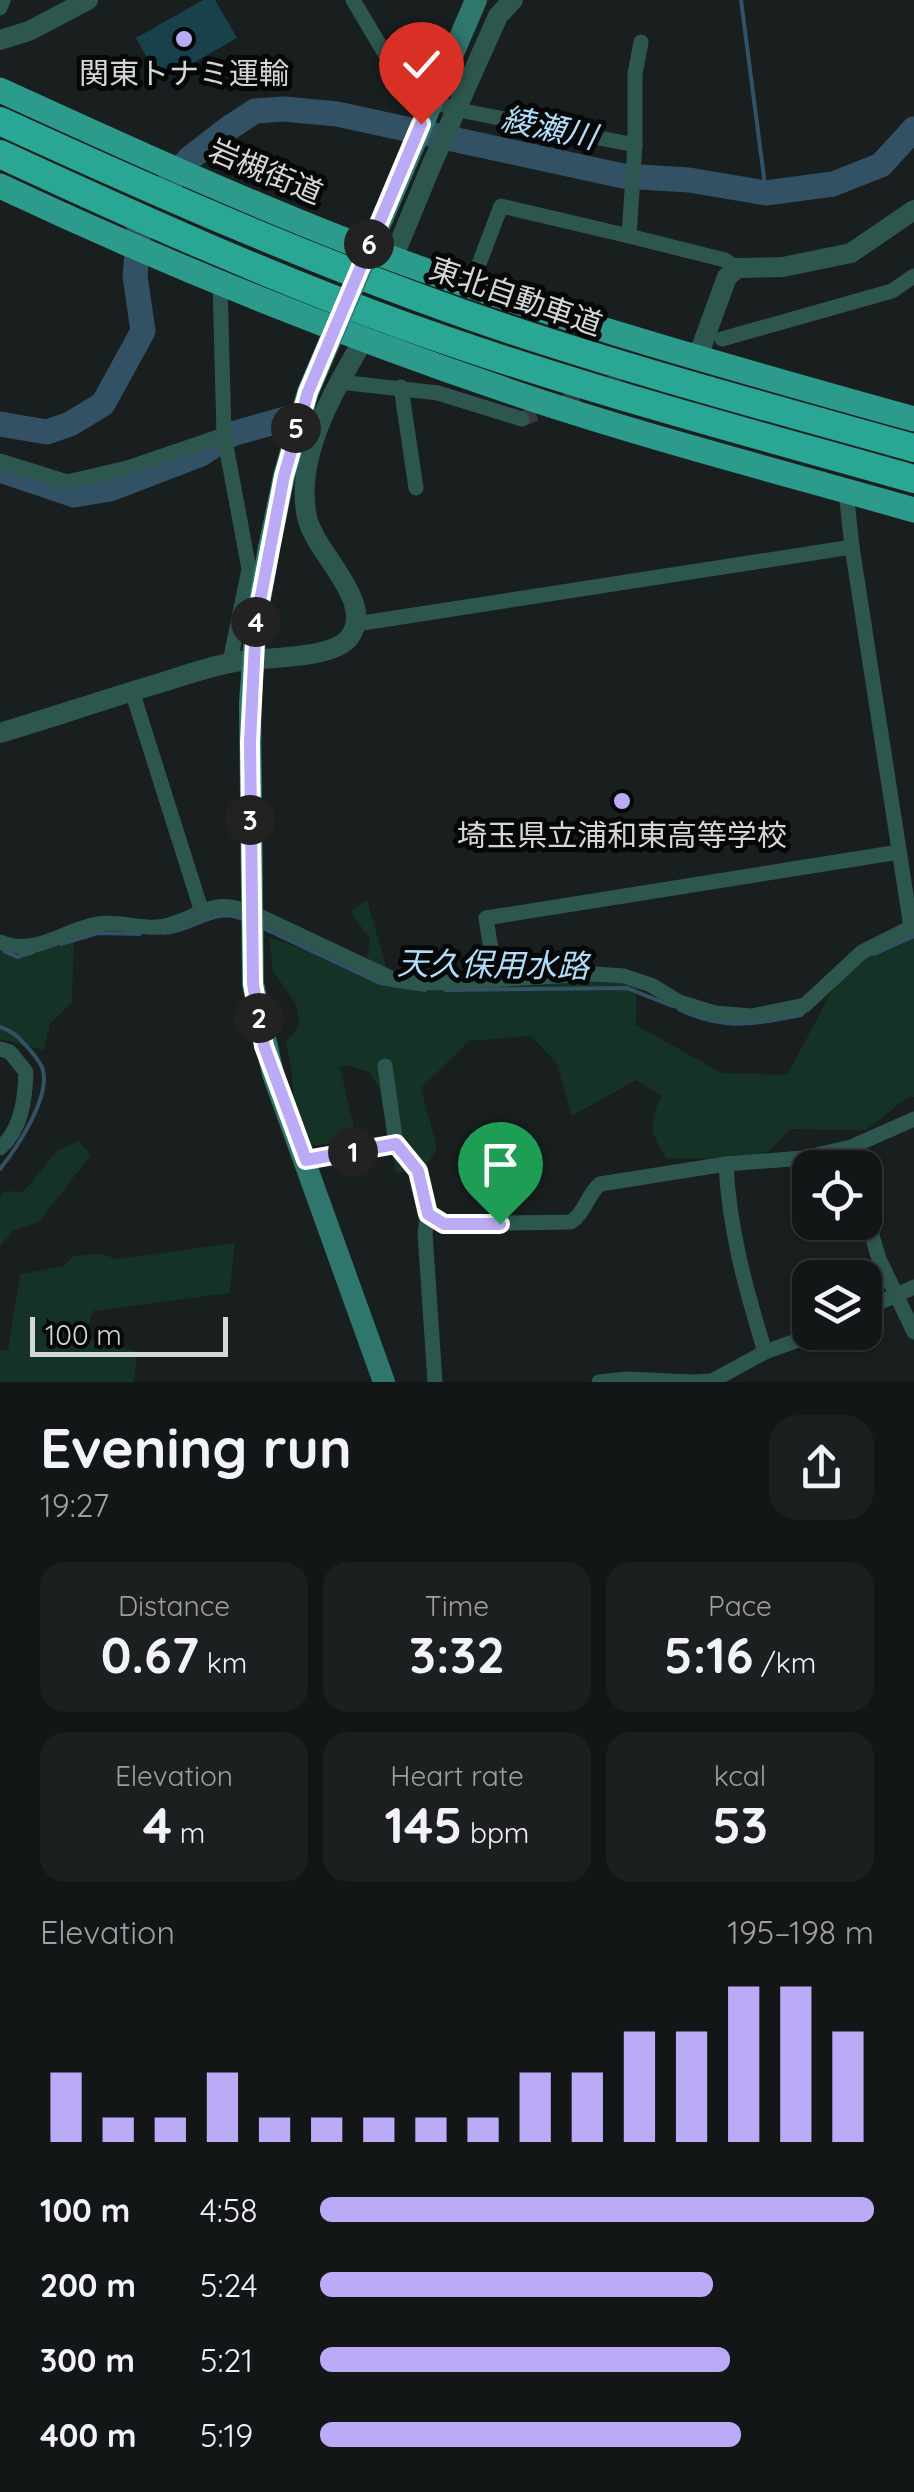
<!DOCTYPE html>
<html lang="en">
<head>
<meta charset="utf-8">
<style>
	:root { --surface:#131616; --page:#1c1f1f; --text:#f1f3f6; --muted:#9d9fa1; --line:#323535; --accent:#bbaaf6 }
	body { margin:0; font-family:Quicksand,"Noto Sans JP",sans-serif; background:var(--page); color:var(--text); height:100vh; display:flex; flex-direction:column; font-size:38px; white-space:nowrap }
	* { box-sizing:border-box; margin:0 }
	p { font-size:32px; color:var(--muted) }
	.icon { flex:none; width:55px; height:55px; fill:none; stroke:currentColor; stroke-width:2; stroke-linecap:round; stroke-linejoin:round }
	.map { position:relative; height:1382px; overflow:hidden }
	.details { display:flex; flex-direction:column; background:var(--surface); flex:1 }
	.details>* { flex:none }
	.buttons { position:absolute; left:792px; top:1150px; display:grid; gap:20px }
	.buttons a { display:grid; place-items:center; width:90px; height:90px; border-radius:20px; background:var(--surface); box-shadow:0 2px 8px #0004,0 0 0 2px var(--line); font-size:50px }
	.scale { position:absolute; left:30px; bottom:25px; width:198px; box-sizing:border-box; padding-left:10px; border:5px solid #d4d7d8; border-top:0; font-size:28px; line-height:35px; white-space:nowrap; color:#d4d7d8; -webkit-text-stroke:8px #060808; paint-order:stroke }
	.pin { position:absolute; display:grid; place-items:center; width:85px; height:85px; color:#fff; margin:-102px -42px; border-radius:50% 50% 50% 0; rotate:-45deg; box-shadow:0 0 10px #0007 }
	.pin .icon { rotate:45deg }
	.km { position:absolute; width:50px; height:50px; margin:-25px; border-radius:50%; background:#222; color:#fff; font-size:28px; line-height:50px; text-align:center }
	.round { display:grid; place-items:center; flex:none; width:105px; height:105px; border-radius:30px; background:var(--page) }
	.head { display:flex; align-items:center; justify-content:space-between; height:170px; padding:0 40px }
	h1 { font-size:55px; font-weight:800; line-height:75px }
	.stats { display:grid; grid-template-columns:repeat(3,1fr); gap:15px; height:170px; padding:10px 40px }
	.stats div { display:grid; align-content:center; border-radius:25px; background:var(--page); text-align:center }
	.stats b { font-size:50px; font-weight:800 }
	.stats small { font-size:28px; font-weight:400 }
	.stats p { font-size:28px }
	.chart { height:280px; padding:20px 40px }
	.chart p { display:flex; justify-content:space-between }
	.chart svg { width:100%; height:180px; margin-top:10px; stroke:var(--accent); stroke-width:6 }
	ul { padding:0 40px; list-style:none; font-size:32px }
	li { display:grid; grid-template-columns:160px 120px 1fr; align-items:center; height:75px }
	li i { height:25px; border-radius:12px; background:var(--accent) }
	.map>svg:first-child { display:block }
</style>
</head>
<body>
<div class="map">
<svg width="914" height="1382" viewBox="0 0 914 1382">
	<rect width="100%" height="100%" fill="#191e1e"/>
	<!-- green -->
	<g fill="#143225">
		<path d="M 367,900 L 388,973 L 395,984 L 622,968 L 637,985 L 636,1025 L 722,1073 L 787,1075 L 832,991 L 848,953 L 914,920 L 914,1097 L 908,1097 L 866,1130 L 790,1129 L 769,1151 L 752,1157 L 667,1159 C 650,1133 648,1126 661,1096 L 636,1080 L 572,1116 L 556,1062 L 531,1036 L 469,1041 L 421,1088 L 437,1148 L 425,1168 L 396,1173 L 379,1088 L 370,1073 L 347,1065 L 340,1068 L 357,1139 L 311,1146 L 295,1117 L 292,1075 L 286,1042 L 300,1024 L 296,1004 L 273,971 L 269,937 L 365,971 L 370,939 L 350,911 Z"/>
		<polygon points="74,936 72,1003 50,1024 44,1050 0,1039 0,946"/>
		<polygon points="79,1141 91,1155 39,1222 13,1231 0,1246 0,1196 5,1191 23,1192 58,1150"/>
		<polygon points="235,1243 230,1293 93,1311 84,1337 137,1352 134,1382 0,1382 0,1351 8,1350 20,1274 64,1266 73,1256 101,1254 117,1259"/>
	</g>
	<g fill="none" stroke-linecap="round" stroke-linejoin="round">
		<!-- stream -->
		<g stroke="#335164" stroke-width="4">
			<polyline points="741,0 766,193"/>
			<polyline points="263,928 380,983 425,990"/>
			<path d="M 164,933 C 193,932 215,905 245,920"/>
			<polyline points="61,944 98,933 140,934"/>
			<polyline points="4,951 17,957 33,952"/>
			<polyline points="874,954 914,936"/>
			<polyline points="445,990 627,988 672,1006"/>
			<path d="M 680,1010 C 727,1031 753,1024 801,1015 L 805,1011"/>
			<path d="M 0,1027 C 15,1032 20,1039 30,1050 C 35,1056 41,1063 43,1070 C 50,1098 17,1148 0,1169"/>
		</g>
		<!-- river -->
		<g stroke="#335164" stroke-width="25">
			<polyline points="168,184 189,159 229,128 255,111 284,109 337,114 623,176 689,180 766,193 833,184 881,165 914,129"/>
			<polyline points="0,424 47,432 70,424 103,404 143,331 135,276 139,230"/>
			<polyline points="0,470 74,495 110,489 201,454 232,434 285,419"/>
		</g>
	</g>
	<!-- building -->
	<polygon fill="#19414c" points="203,0 215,0 237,38 160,82 136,38"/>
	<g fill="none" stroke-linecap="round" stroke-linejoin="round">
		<!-- minor-tunnel -->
		<polyline stroke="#353a3a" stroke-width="15" stroke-dasharray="15 8" stroke-linecap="butt" points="522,419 639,372"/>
		<!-- minor -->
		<g stroke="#2d564f" stroke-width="15">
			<polyline points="353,0 410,96 469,112 635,145 635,74 641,42"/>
			<polyline points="0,8 3,0"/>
			<polyline points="629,236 725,260 737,268"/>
			<polyline points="220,283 224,435 249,569 230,662"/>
			<polyline points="471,285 501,206 629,236 635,145"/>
			<polyline points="722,339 892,291 914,276"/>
			<polyline points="339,382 438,393 522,419"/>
			<polyline points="401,387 416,488"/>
			<polyline points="0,461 67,482 127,468 224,435"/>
			<polyline points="846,491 852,547 911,927"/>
			<polyline points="356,624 852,547"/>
			<polyline points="132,691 201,909"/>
			<path d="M 0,942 C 37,957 62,930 98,924 C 120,920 147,932 169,925 C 207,914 208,898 251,912 L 395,980 L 432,983 L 595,974 L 624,976 L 651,985 L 679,1002 L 715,1013 L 752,1016 L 805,1005 L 862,952 L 914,926"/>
			<polyline points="496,981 486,918 899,852"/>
			<path d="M 0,1049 L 10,1052 L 26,1072 C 25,1099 22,1129 0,1148"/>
			<polyline points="385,1066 396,1144 418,1171 428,1214 425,1233 435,1382"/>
			<polyline points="851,1147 855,1168"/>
			<polyline points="307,1160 396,1144"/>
			<path d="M 726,1164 C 729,1229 746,1290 765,1352"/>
			<polyline points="865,1212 879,1259 914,1332"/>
			<path d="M 428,1214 L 444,1224 L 571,1222 C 585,1213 587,1195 600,1184 L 726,1164 L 803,1158 L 851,1147 L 914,1119"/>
			<polyline points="865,1309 914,1287"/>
			<polyline points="599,1382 627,1379 692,1382"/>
			<polyline points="695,1382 712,1381 765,1352 821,1332"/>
		</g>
		<!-- tertiary -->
		<g stroke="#2d564f" stroke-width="20">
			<polyline points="0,40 29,31 88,0"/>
			<polyline points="393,258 432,164"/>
			<polyline points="697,359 727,277 737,268 783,267 851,253 914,210"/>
			<path d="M 0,733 C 53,717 106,699 160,683 C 186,675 213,665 240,661 C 268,657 332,659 349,638 C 377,602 315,554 307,517 C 294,456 335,389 364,339"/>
		</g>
		<!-- secondary -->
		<polyline stroke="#2f776c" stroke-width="22" points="269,548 256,622 250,703 253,984 273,1074 384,1382"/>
		<!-- trunk -->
		<g stroke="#2c9b8c" stroke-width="25">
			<path d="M 0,90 C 129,149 258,208 391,258 C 562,321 738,370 914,419"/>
			<path d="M 0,186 C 174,268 353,339 535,400 C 660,441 788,474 914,510"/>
		</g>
		<!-- motorway -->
		<g stroke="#2aa695" stroke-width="28">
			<path d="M 0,121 C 164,196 328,268 499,326 C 636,372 775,409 914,448"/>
			<path d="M 0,154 C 134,216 267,276 405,326 C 572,386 744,431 914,479"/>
		</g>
		<!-- tertiary-bridge -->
		<polyline stroke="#2d564f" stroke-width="20" points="432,164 498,16 513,0"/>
		<!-- secondary-bridge -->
		<polyline stroke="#2f776c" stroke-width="22" points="269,548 284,476 308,392 476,0"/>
	</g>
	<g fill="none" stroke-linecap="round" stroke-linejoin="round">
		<defs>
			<polyline id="route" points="421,124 308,392 284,476 256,622 250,742 253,984 264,1046 306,1160 396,1144 418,1171 428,1214 444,1224 500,1224"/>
		</defs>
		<!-- route casing -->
		<use href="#route" stroke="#fff" stroke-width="20"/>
		<!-- route -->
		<use href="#route" stroke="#bbaaf6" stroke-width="12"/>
	</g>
	<!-- markers -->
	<g fill="#bbaaf6" stroke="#060808" stroke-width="4">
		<circle cx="184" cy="39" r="10"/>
		<circle cx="622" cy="801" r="10"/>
	</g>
	<g text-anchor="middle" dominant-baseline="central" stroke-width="10" stroke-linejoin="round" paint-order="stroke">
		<!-- poi labels -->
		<g font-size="30" fill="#d4d7d8" stroke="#060808">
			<text x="184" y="73">関東トナミ運輸</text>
			<text x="622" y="835">埼玉県立浦和東高等学校</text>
		</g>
		<!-- street labels -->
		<g font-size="30" fill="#d4d7d8" stroke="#060808">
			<text transform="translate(266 171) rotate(23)">岩槻街道</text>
			<text transform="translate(516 296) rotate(19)">東北自動車道</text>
		</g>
		<!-- water labels -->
		<g font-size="32" font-style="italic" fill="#b0ddfb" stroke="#060808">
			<text transform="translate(549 127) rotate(12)">綾瀬川</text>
			<text transform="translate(493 964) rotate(1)">天久保用水路</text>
		</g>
	</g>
</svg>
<div class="buttons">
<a><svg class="icon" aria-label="locate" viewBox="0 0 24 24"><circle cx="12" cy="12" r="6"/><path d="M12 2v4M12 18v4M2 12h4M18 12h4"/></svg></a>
<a><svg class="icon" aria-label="layers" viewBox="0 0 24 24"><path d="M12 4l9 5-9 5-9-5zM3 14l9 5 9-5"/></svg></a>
</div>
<div class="scale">100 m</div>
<div class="pin" style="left:500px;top:1224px;background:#1e9e55"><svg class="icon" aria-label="arrive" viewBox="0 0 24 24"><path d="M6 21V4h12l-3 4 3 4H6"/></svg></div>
<div class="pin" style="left:421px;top:124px;background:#d93025"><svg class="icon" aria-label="check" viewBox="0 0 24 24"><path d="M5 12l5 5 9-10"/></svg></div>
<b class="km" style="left:353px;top:1152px">1</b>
<b class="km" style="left:259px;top:1018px">2</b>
<b class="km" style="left:250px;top:820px">3</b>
<b class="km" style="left:256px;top:622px">4</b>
<b class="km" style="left:296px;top:428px">5</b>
<b class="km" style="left:369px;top:244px">6</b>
</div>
<section class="details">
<div class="head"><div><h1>Evening run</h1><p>19:27</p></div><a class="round"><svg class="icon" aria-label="share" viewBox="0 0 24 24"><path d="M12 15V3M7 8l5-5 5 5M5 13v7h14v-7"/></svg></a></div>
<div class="stats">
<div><p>Distance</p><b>0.67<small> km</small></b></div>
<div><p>Time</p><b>3:32</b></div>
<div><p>Pace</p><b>5:16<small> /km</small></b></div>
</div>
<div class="stats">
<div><p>Elevation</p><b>4<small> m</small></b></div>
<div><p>Heart rate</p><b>145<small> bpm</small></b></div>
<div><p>kcal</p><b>53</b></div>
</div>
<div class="chart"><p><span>Elevation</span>195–198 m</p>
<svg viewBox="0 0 160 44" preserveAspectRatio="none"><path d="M5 44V27M15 44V38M25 44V38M35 44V27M45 44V38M55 44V38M65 44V38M75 44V38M85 44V38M95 44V27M105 44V27M115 44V17M125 44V17M135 44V6M145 44V6M155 44V17"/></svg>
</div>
<ul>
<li><b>100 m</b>4:58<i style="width:100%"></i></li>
<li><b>200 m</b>5:24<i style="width:71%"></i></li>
<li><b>300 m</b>5:21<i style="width:74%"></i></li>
<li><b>400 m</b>5:19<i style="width:76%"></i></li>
</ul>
</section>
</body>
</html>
